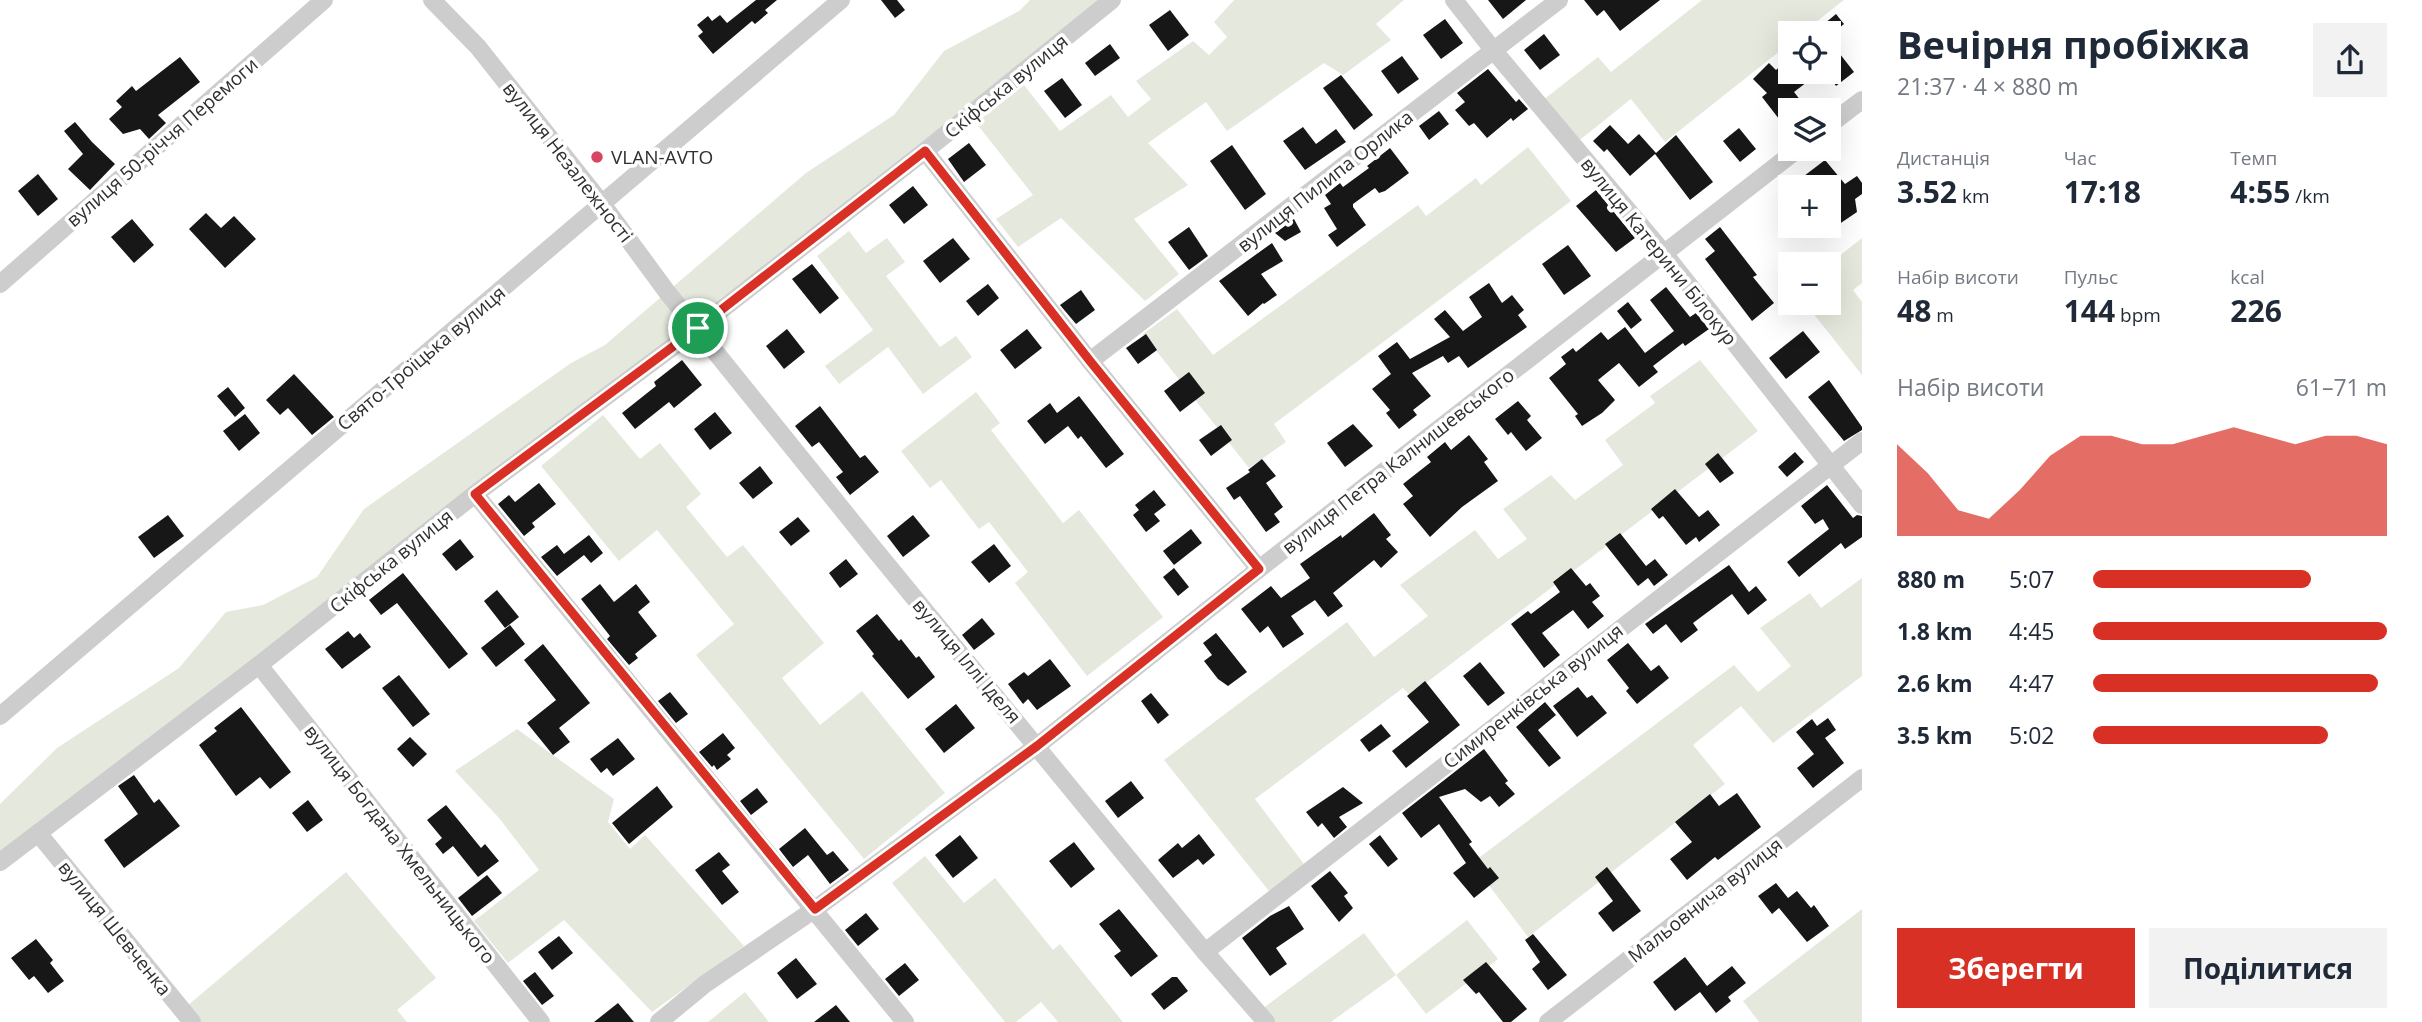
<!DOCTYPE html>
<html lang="uk">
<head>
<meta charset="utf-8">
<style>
	:root { --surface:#fff; --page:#f2f2f3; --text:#1f2937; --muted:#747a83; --accent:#d93025 }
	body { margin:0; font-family:"Open Sans",sans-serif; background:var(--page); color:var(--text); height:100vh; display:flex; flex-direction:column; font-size:26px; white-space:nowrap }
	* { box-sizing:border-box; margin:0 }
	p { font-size:23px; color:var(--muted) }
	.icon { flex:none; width:38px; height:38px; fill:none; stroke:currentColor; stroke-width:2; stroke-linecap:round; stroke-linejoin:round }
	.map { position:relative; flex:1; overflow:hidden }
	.drawer { display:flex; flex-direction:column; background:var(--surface); width:560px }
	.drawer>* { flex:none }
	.controls { position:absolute; left:1778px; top:21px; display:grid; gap:14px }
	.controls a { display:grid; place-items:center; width:63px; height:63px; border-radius:0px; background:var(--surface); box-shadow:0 7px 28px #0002; font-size:35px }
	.pin { position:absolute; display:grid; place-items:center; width:60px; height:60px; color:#fff; margin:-30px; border:4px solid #fff; border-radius:50%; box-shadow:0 2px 7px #0007 }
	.round { display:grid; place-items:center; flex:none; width:74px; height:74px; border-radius:0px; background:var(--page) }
	.headline { display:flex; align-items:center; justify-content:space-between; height:119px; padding:0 35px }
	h1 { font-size:38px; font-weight:700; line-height:52px }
	.stats { display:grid; grid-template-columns:repeat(3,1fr); gap:10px; height:119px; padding:7px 35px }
	.stats div { display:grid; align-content:center }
	.stats b { font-size:30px; font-weight:700 }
	.stats small { font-size:19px; font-weight:400 }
	.stats p { font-size:19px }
	.chart { height:196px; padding:14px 35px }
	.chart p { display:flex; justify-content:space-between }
	.chart svg { width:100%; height:126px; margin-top:7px; fill:var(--accent); opacity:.7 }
	.action { display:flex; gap:14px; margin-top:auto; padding:14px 35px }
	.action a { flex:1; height:80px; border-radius:0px; background:var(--accent); color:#fff; font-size:28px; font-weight:700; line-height:80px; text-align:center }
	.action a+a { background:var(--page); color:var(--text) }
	ul { padding:0 35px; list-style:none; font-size:23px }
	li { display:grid; grid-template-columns:112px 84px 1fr; align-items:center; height:52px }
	li i { height:18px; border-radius:9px; background:var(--accent) }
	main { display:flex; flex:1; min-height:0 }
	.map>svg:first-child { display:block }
</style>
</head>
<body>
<main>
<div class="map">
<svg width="1862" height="1022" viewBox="0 0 1862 1022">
	<rect width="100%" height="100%" fill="#fff"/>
	<!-- green -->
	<g fill="#e5e9dd">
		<polygon points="1030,0 1112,0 0,862 0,804 57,748 179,668 226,612 263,605 317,577 364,509 571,363 605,345 806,173 894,115 944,51 1019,11"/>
		<polygon points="1234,0 1404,0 1376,24 1391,40 1343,75 1324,63 1227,131 1206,102 1148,143 1188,185 1134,219 1179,274 1145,301 1061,218 1018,247 996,219 1033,195 976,123 1024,85 1060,131 1111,95 1128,117 1151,99 1136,81 1193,41 1209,55 1227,37 1214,22"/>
		<polygon points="1702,0 1844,0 1802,33 1790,33 1790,43 1665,142 1631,99 1571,147 1538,104 1598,57 1611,72"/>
		<polygon points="1528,147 1571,201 1274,424 1286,442 1249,468 1143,334 1177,309 1213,355 1418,205 1426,216 1476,178 1481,185"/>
		<polygon points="849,231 866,253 887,238 905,262 886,276 940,347 956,336 972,357 923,394 888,347 839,384 825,366 873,330 817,256"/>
		<polygon points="1862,238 1862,283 1853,290 1862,302 1862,375 1805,303 1829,303 1829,264"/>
		<polygon points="1700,360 1758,431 1410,695 1403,688 1255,799 1304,864 1269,891 1164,760 1347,622 1374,657 1428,616 1400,585 1475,530 1498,559 1527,539 1503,509 1551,475 1575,500 1623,465 1605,440 1655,403 1650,396"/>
		<polygon points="976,392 1000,423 991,430 1063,523 1079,510 1163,617 1087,676 1015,583 1028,572 989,522 979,529 941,480 930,488 901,451"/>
		<polygon points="603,415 640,459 660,443 701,494 686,507 727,557 743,545 824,643 782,678 820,725 862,691 945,793 864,859 696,655 734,624 657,530 619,561 541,466"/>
		<polygon points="1862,578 1862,676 1773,743 1741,706 1693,745 1725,784 1528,937 1472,863 1734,665 1758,692 1791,666 1760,628 1810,593 1821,608"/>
		<polygon points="517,729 614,799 608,822 630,849 645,835 744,946 652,1012 564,920 508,963 474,921 539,870 499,818 455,771"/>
		<polygon points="925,856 964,903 995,878 1053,950 1060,944 1123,1022 1058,1022 1041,1002 1016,1022 1005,1022 892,883"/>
		<polygon points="346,872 436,978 397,1010 407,1022 200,1022 187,1006"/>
		<polygon points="1862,909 1862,1022 1759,1022 1743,1001"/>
		<polygon points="1467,920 1498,959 1426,1014 1396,975 1331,1022 1272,1022 1262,1009 1364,933 1396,975"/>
		<polygon points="745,992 769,1022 708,1022"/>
	</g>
	<!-- building -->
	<g fill="#171717">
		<polygon points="756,0 777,0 765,10 768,13 755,24 752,21 713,54 698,36 703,32 697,25 708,16 712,21 720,15 727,23"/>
		<polygon points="881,0 897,0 905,10 895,18"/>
		<polygon points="1488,0 1526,0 1503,19"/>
		<polygon points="1584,0 1660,0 1620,31 1604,10 1597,16"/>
		<polygon points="1170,10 1189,35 1168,51 1149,25"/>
		<polygon points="1836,14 1844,24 1833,33 1813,33"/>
		<polygon points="1445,19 1463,43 1441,59 1423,35"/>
		<polygon points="1544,34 1560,55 1540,70 1524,50"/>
		<polygon points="1829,40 1854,72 1836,86 1829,76"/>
		<polygon points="1110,44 1120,58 1095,76 1085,63"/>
		<polygon points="1402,56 1419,79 1398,94 1381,71"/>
		<polygon points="180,57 200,82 158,115 166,123 149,139 140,129 123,134 109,119 122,107 116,101 132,86 136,91"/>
		<polygon points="1790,58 1790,72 1820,72 1794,92 1808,110 1790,110 1790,133 1762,97 1767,93 1753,79 1769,63 1776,70"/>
		<polygon points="1488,69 1516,102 1519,99 1528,109 1513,121 1511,118 1487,138 1474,123 1469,126 1455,110 1465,102 1457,93"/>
		<polygon points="1341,75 1373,115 1354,130 1323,88"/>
		<polygon points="1062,78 1082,105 1065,118 1044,91"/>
		<polygon points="1439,111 1449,124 1429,140 1419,126"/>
		<polygon points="75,122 92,142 115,164 90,190 68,169 83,154 64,131"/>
		<polygon points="1610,125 1628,144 1639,134 1656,153 1676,135 1713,182 1690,200 1655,154 1630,176 1607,149 1604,152 1593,141"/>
		<polygon points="1303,127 1316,144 1336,129 1346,142 1305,170 1283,141"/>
		<polygon points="1739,128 1756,149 1740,162 1723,141"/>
		<polygon points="969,143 986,165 964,182 948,159"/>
		<polygon points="1232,145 1266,194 1245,210 1210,161"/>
		<polygon points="1390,148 1409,173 1385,191 1379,193 1375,188 1353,204 1353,207 1366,225 1337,247 1328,235 1337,229 1324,208 1331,204 1325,195 1340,183 1343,187 1369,168 1367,166"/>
		<polygon points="1825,160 1845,184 1857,176 1862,183 1862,194 1855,199 1857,212 1829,231 1829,187 1814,187 1804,176"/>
		<polygon points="38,174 58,199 38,216 18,191"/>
		<polygon points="913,186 928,205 904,224 889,205"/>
		<polygon points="1596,190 1635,238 1616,252 1576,206"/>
		<polygon points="206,213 221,228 234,216 256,239 225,268 189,229"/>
		<polygon points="132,219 154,245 134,263 111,237"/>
		<polygon points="1294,219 1301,232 1285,241 1275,233"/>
		<polygon points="1189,227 1208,256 1189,270 1168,242"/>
		<polygon points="1720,227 1757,275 1753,277 1774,303 1752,321 1705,259 1715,251 1705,239"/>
		<polygon points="953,238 970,259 940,283 923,261"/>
		<polygon points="1272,243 1283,261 1261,274 1277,295 1264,304 1263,303 1248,316 1219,281"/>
		<polygon points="1568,245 1591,276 1564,295 1542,264"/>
		<polygon points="812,264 839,298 820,314 792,279"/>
		<polygon points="1489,283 1502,303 1512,295 1524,310 1518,315 1527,327 1468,368 1459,356 1448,363 1443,356 1412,373 1431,396 1413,410 1417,415 1399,429 1386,413 1390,410 1372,389 1391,374 1378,356 1397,342 1410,359 1450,337 1434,319 1445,310 1463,331 1482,317 1469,297"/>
		<polygon points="988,284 999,298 978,316 966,301"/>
		<polygon points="1666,287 1690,317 1696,313 1709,329 1685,346 1683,343 1653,366 1658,372 1639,387 1619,363 1598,380 1615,400 1602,413 1582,426 1575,416 1578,414 1549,378 1566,364 1561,357 1573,348 1576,352 1601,332 1608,340 1625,327 1645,353 1674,331 1650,300"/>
		<polygon points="1081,290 1095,310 1076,324 1060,305"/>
		<polygon points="1628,302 1642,320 1631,329 1617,311"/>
		<polygon points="787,329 805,352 784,369 766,346"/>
		<polygon points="1027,329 1042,348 1015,369 1000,350"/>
		<polygon points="1803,331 1820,352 1786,379 1769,358"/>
		<polygon points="1146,334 1157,350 1138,364 1126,348"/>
		<polygon points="682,360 702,385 674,408 669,402 635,429 622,413 656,386 654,382"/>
		<polygon points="1189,372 1205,393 1180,412 1164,391"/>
		<polygon points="294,374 334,417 312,435 288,408 280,415 266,400"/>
		<polygon points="1829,380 1862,427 1862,430 1844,441 1808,397"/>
		<polygon points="228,387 245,408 235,417 217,396"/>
		<polygon points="1079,396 1124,454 1106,468 1081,436 1078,439 1068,426 1045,444 1027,421 1050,403 1057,413"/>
		<polygon points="1518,401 1531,416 1527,420 1542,438 1526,451 1511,432 1508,435 1495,419"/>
		<polygon points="820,406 860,458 865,455 879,472 850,495 836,477 843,472 819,442 812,447 795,426"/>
		<polygon points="715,412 732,433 710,450 694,429"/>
		<polygon points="245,414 260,433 239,451 223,431"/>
		<polygon points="1353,424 1373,446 1345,467 1327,443"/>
		<polygon points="1221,425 1232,440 1211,456 1199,440"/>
		<polygon points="1469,435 1488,459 1484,462 1498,481 1462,507 1430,537 1403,504 1413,496 1403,484 1431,462 1427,457 1445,442 1451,450"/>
		<polygon points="1795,452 1804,462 1787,477 1778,467"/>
		<polygon points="1718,453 1734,473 1720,483 1705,464"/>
		<polygon points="1262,459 1276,476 1266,483 1283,507 1274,514 1280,522 1266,532 1240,496 1234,500 1226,488 1250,472 1248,470"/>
		<polygon points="760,466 773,483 753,499 739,483"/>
		<polygon points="539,483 556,504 532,523 535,527 524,536 498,504 509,495 515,502"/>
		<polygon points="1827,485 1853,518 1857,515 1862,516 1862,537 1845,549 1841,543 1799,577 1787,562 1829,529 1823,519 1815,524 1801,506"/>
		<polygon points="1675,489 1699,517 1708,510 1720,525 1699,542 1696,537 1686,545 1663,516 1659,519 1651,509"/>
		<polygon points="1154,490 1166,505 1154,514 1160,521 1146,532 1133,515 1139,510 1135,505"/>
		<polygon points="1374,513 1391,535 1386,539 1398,552 1381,568 1374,560 1333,593 1343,606 1328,617 1315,600 1291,616 1304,634 1283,648 1268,626 1260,633 1241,609 1271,586 1281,598 1310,578 1300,564 1341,535 1342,538"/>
		<polygon points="168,515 184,536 154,558 138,537"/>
		<polygon points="913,515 930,536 903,557 887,536"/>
		<polygon points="798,517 810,531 791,546 779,532"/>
		<polygon points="1191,529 1202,543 1174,565 1163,551"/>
		<polygon points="1620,533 1646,566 1655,559 1668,575 1654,586 1648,578 1638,586 1605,544"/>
		<polygon points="589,535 603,553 591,563 584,555 557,576 541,557 557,545 564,554"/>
		<polygon points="460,539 474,557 456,571 442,554"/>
		<polygon points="994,544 1011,566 989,583 971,562"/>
		<polygon points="846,559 858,574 840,588 829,573"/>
		<polygon points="1729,565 1749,592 1756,586 1767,600 1748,615 1732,594 1693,623 1698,630 1681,643 1666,624 1653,634 1645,624"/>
		<polygon points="1174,568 1189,587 1178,596 1163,577"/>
		<polygon points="1571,568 1586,586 1590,583 1600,596 1592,602 1604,616 1588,629 1573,610 1542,633 1560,655 1544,668 1511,624 1528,611 1531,614 1560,592 1553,582"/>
		<polygon points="403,573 468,654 449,669 397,603 381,615 369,600"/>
		<polygon points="600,584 614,602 636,584 650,602 638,612 657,636 635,654 638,658 629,665 607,639 610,636 581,599"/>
		<polygon points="497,590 519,617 505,628 484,601"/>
		<polygon points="877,614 899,641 901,639 916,658 919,656 935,677 908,699 872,656 874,654 856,631"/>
		<polygon points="982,618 995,634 974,650 962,635"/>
		<polygon points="510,625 525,644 496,667 481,648"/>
		<polygon points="348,631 354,638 360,633 371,647 342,669 325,649"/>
		<polygon points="1216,633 1247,672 1228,686 1218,679 1204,661 1212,655 1203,643"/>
		<polygon points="1628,643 1651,671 1659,665 1669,678 1637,704 1626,691 1629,688 1607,660"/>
		<polygon points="543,644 590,703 559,728 570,742 553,755 527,723 556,700 524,660"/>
		<polygon points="1050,659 1071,686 1037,710 1028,699 1023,704 1008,684 1024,672 1028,676"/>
		<polygon points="1480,662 1505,693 1488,706 1463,676"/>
		<polygon points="399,675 430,714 413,727 382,688"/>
		<polygon points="1425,681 1460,725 1406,768 1392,751 1429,722 1407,696"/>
		<polygon points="1578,687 1587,698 1592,695 1607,713 1577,737 1553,706"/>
		<polygon points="670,692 688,714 676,723 658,701"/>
		<polygon points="1151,693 1169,715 1158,724 1141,701"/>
		<polygon points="1545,702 1556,715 1538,730 1561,758 1549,767 1516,727"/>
		<polygon points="956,704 975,728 944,753 925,729"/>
		<polygon points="241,707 291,772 270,789 260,777 236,796 199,745 217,731 214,728"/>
		<polygon points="1828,718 1836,730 1825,738 1844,763 1813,788 1797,768 1814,754 1796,732 1812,719 1817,726"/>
		<polygon points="1381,724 1391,736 1369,752 1360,740"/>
		<polygon points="723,733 735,748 727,755 731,759 717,770 714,765 712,767 699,752"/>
		<polygon points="410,737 427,754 413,767 397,749"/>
		<polygon points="618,738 635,759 613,776 607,768 601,773 590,759"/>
		<polygon points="1484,749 1508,781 1505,783 1515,794 1499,807 1490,796 1481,802 1465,789 1439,797 1472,842 1469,844 1488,869 1490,867 1499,878 1474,898 1453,873 1466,863 1439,824 1421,838 1402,813"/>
		<polygon points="134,775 154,803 159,799 180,826 124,868 104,840 138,814 118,786"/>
		<polygon points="1131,781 1144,798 1118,818 1105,801"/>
		<polygon points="657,786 673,807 629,844 612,823"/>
		<polygon points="1343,787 1363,803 1339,817 1347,827 1334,838 1322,823 1318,827 1306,812"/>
		<polygon points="757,788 768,802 751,815 740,801"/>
		<polygon points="1737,793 1761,827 1718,860 1715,857 1687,880 1670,859 1692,842 1675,822 1710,794 1719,806"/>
		<polygon points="308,800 323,820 307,832 292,813"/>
		<polygon points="446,805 481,848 485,844 499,861 478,877 453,846 443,854 435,844 442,838 427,820"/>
		<polygon points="805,828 827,855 833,851 849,870 830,884 808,855 793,867 779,849"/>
		<polygon points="1199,834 1215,855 1203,865 1198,859 1173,878 1158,860 1178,843 1182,848"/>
		<polygon points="960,835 978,858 953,878 935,855"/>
		<polygon points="1380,835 1398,859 1388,867 1369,844"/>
		<polygon points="1074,842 1095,869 1071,888 1049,861"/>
		<polygon points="719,852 730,865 722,871 739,892 722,905 695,870"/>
		<polygon points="1607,867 1641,911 1613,932 1598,913 1613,901 1595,877"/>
		<polygon points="1330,871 1348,893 1344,896 1353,908 1339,922 1311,886"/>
		<polygon points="487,875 502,893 472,916 458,898"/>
		<polygon points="1776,883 1788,898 1797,891 1811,908 1814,905 1829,926 1807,942 1779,908 1772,914 1758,896"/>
		<polygon points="1289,906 1304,929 1276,948 1287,964 1270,976 1242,938 1270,916"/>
		<polygon points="1119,909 1158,956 1131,977 1114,956 1121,951 1099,924"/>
		<polygon points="866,913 879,929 858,946 845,930"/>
		<polygon points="1533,934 1567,975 1548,990 1532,969 1540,962 1525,940"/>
		<polygon points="559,936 573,953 552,970 538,952"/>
		<polygon points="36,939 53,960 50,963 64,981 48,993 34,976 29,980 11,958"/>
		<polygon points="1685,957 1707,986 1732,966 1746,983 1728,997 1731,1001 1716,1013 1700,992 1675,1011 1653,982"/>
		<polygon points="796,958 817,984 797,999 777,973"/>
		<polygon points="1486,962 1527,1009 1511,1022 1503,1022 1479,992 1476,994 1463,980"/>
		<polygon points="905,963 919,980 899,996 885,979"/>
		<polygon points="535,972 554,996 542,1005 523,981"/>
		<polygon points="1172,977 1177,977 1188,991 1164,1010 1151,994"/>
		<polygon points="618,1003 634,1022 594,1022"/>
		<polygon points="836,1005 850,1022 814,1022"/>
	</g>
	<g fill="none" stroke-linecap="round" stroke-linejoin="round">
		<!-- minor -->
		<g stroke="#cdcdcd" stroke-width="18">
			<polyline points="432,0 478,47 603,205 667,292 875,550 1205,952 1266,1022"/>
			<polyline points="1454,0 1494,51 1663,252 1862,505"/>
			<polyline points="1829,125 1862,100"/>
			<polyline points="925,151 1090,361 1259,569"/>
			<polyline points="0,284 324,0"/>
			<polyline points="1090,361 1559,0"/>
			<polyline points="475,494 905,1022"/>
			<polyline points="259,665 541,1022"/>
			<polyline points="0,716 841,0"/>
			<polyline points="38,833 192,1022"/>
			<polyline points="0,862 259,665 475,494 698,328 925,151 1112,0"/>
			<polyline points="1205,952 1862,441"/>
			<polyline points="659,1022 705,984 815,909 1037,746 1259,569 1798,149"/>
			<polyline points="1548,1022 1862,778"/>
		</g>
	</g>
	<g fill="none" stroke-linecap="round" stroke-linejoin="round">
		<defs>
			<polygon id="route" points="925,151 1090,361 1259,569 1037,746 815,909 475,494 698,328"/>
		</defs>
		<!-- route casing -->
		<use href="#route" stroke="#fff" stroke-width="14"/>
		<!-- route -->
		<use href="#route" stroke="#d93025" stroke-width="9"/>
	</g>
	<!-- markers -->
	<circle fill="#d44662" stroke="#fff" stroke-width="2.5" cx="597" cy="157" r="7"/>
	<g text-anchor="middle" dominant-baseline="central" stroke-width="7" stroke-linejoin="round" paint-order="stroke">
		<!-- street labels -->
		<g font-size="19" fill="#303030" stroke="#fff">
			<text transform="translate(1006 86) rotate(-39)">Скіфська вулиця</text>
			<text transform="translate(162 142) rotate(-41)">вулиця 50-річчя Перемоги</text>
			<text transform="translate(568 162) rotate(52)">вулиця Незалежності</text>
			<text transform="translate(1325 181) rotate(-38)">вулиця Пилипа Орлика</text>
			<text transform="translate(1659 251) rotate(51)">вулиця Катерини Білокур</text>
			<text transform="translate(421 358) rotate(-40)">Свято-Троїцька вулиця</text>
			<text transform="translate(1398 461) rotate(-38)">вулиця Петра Калнишевського</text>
			<text transform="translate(391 561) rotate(-39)">Скіфська вулиця</text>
			<text transform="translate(967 661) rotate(50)">вулиця Іллі Іделя</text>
			<text transform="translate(1533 696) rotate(-38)">Симиренківська вулиця</text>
			<text transform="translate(400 844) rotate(52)">вулиця Богдана Хмельницького</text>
			<text transform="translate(1705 900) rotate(-38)">Мальовнича вулиця</text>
			<text transform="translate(115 928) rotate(51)">вулиця Шевченка</text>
		</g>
		<!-- poi labels -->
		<g font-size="19" fill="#303030" stroke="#fff" text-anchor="start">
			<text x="611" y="157">VLAN-AVTO</text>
		</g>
	</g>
</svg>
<div class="controls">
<a><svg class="icon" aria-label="locate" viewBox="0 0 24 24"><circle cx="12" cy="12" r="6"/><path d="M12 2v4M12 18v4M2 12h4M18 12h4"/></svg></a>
<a><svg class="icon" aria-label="layers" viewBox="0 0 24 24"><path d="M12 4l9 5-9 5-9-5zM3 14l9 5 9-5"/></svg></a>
<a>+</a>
<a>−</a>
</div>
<div class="pin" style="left:698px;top:328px;background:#1e9e55"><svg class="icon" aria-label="arrive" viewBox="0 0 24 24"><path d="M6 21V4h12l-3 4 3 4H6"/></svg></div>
</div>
<section class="drawer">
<div class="headline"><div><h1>Вечірня пробіжка</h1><p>21:37 · 4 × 880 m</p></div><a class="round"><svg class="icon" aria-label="share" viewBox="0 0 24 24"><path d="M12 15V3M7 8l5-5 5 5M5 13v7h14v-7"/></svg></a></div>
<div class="stats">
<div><p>Дистанція</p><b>3.52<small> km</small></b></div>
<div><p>Час</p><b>17:18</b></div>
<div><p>Темп</p><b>4:55<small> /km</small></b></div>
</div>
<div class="stats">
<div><p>Набір висоти</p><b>48<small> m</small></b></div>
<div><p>Пульс</p><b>144<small> bpm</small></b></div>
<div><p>kcal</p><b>226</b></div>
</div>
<div class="chart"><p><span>Набір висоти</span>61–71 m</p>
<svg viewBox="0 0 160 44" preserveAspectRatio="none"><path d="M0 44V12L10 22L20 35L30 38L40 28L50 16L60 9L70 9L80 12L90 12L100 9L110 6L120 9L130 12L140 9L150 9L160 12V44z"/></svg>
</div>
<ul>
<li><b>880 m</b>5:07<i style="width:74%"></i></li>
<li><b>1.8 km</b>4:45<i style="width:100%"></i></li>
<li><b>2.6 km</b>4:47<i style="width:97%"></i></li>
<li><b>3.5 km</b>5:02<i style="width:80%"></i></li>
</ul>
<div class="action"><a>Зберегти</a><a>Поділитися</a></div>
</section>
</main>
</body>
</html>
